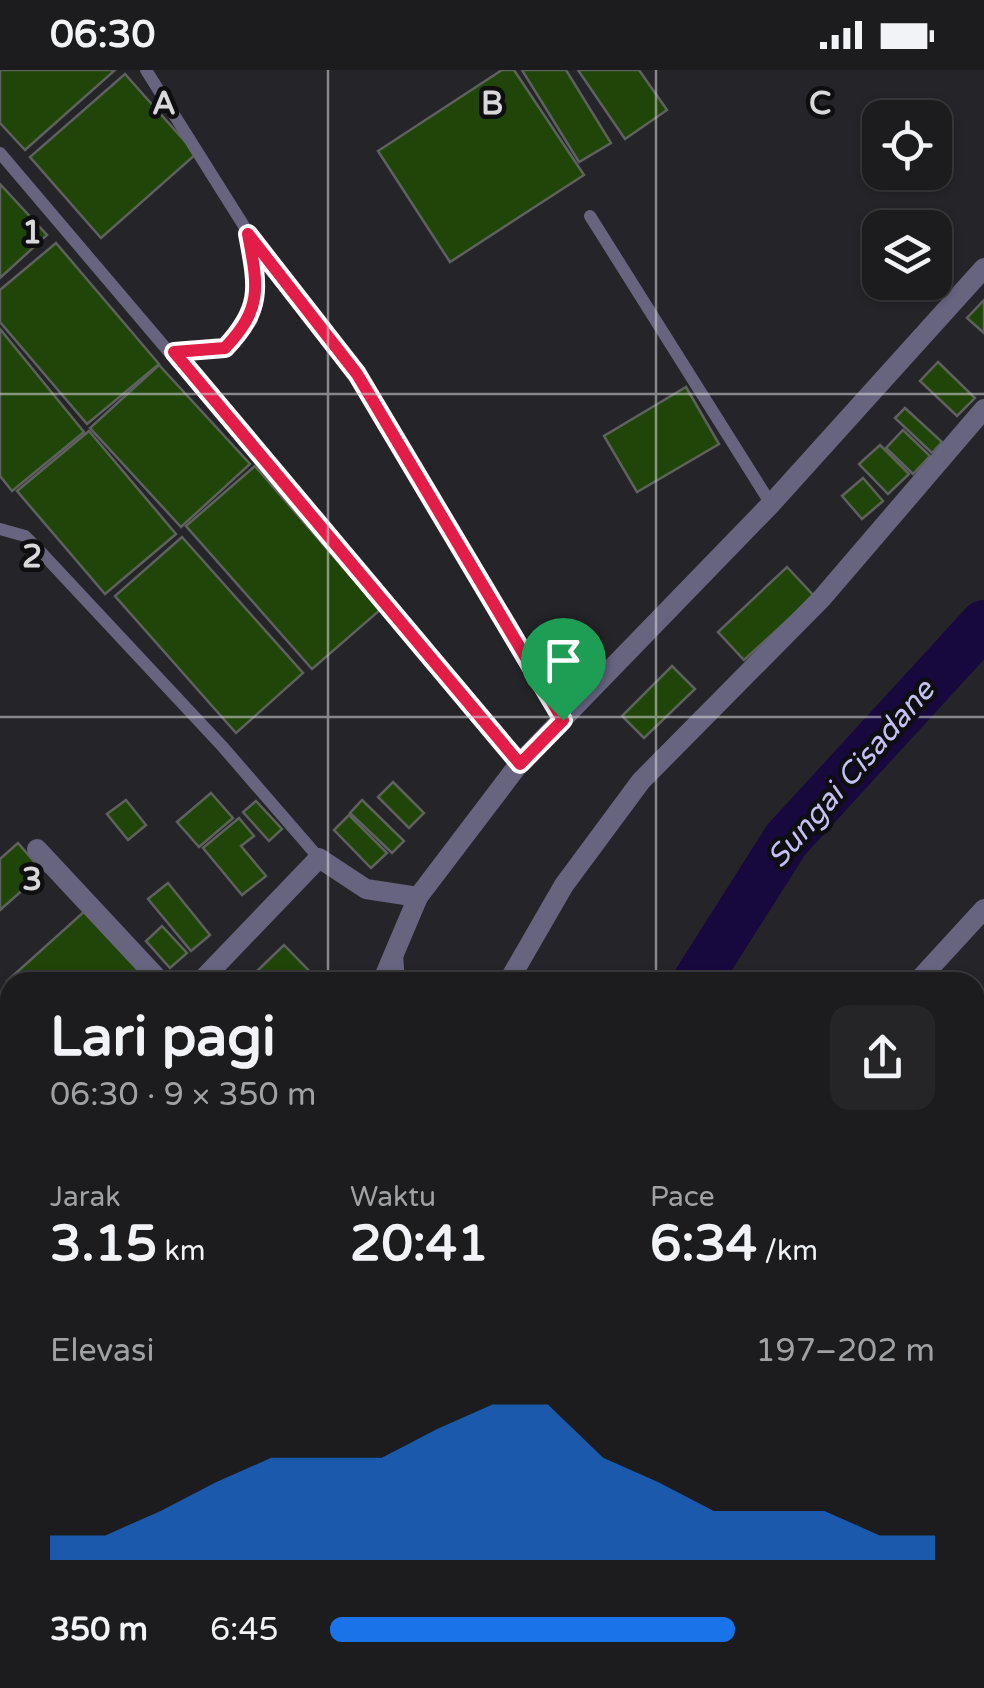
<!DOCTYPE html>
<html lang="id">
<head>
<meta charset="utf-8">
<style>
	:root { --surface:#1c1c1f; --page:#252528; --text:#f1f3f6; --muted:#a0a1a4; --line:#3a3a3d; --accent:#1a73e8 }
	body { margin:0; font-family:"Varela Round",sans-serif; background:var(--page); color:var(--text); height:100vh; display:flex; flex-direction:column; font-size:38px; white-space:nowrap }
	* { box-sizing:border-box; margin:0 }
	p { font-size:32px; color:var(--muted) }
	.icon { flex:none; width:55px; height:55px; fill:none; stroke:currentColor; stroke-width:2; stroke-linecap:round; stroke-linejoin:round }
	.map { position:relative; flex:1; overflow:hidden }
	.side { position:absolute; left:0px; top:902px; width:985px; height:718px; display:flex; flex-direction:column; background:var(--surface); border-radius:30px 30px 0 0; box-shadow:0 2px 8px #0004,0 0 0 2px var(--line) }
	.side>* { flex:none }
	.buttons { position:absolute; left:862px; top:30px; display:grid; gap:20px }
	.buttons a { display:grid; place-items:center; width:90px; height:90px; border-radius:20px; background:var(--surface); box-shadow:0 2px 8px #0004,0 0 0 2px var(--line); font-size:50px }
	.pin { position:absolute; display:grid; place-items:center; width:85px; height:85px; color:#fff; margin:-102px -42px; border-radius:50% 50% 50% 0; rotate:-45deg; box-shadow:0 0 10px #0007 }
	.pin .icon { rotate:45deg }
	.round { display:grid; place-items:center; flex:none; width:105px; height:105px; border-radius:20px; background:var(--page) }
	.summary { display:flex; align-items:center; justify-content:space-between; height:170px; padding:0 50px }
	h1 { font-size:55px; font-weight:700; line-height:75px }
	.figures { display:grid; grid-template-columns:repeat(3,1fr); gap:15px; height:170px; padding:10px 50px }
	.figures div { display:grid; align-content:center }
	.figures b { font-size:50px; font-weight:700 }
	.figures small { font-size:28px; font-weight:400 }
	.figures p { font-size:28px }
	.chart { height:280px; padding:20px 50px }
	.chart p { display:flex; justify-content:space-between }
	.chart svg { width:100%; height:180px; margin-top:10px; fill:var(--accent); opacity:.7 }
	ul { padding:0 50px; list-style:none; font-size:32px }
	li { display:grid; grid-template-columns:160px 120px 1fr; align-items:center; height:75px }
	li i { height:25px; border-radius:12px; background:var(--accent) }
	.status { display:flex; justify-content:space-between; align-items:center; height:70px; padding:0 50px; background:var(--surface); direction:ltr }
	.status svg { height:28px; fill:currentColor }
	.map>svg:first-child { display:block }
</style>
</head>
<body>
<div class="status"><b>06:30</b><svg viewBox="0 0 49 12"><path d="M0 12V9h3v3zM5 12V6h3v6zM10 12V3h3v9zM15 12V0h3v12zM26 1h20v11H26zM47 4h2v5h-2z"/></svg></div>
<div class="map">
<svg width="984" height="1618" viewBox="0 0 984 1618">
	<rect width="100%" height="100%" fill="#252529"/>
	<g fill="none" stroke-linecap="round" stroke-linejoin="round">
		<!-- river -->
		<g stroke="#17083e" stroke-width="48">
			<polyline points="696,912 786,770 984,554"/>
			<polyline points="433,1618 436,1610"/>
		</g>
	</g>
	<!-- building -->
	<g fill="#204509" stroke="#5e615d" stroke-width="2.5">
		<polygon points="0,0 115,0 25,80 0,53"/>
		<polygon points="502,0 514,0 584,105 450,192 378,81"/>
		<polygon points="522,0 566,0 611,73 579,92"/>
		<polygon points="578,0 639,0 667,40 625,69"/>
		<polygon points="125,4 196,84 101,168 30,87"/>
		<polygon points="0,114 47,165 0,208"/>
		<polygon points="56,173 159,294 87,354 0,252 0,220"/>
		<polygon points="984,230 984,263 967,248"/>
		<polygon points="0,259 84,362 12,421 0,406"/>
		<polygon points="938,292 975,328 957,346 920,311"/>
		<polygon points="159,295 250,394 181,457 90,358"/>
		<polygon points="686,317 719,374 637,422 604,366"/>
		<polygon points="905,338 942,372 932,383 895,348"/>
		<polygon points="903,360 930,386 913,404 886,378"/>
		<polygon points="89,361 176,464 105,524 17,421"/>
		<polygon points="880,375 909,404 888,424 859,394"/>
		<polygon points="255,396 380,540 312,599 186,456"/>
		<polygon points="863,408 883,431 862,449 842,426"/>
		<polygon points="182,467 303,603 236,663 115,526"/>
		<polygon points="787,497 814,526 744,590 718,562"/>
		<polygon points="672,596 695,619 644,668 622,646"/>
		<polygon points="393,712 424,743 409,758 378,727"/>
		<polygon points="211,723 233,748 199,777 177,752"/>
		<polygon points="126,730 146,755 128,770 107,744"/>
		<polygon points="362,730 404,771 392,783 350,743"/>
		<polygon points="256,731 282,759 269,771 243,742"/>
		<polygon points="349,745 387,783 371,798 334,760"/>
		<polygon points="239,748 254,766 241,776 266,806 242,825 203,778"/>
		<polygon points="18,773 43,802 0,840 0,789"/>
		<polygon points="168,813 210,865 191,881 148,829"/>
		<polygon points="86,840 148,908 143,912 10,914 7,911"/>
		<polygon points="162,856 187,883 170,898 146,871"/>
		<polygon points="284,875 320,912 270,912 258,900"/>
		<polygon points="10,1322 10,1371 0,1359 0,1331"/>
	</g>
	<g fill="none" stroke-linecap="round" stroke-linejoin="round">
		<!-- lane -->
		<g stroke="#66647f" stroke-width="12">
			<polyline points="146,0 249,164 357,305 454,461 563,650"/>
			<polyline points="0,83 519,694"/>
			<polyline points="590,146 771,434"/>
			<polyline points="174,282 225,278 252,250 255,201 249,167"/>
			<polyline points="0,459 25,466 39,480 222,676 319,788"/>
			<polyline points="397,884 399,912"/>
			<polyline points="0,1045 10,1055"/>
		</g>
		<!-- street -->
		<g stroke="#66647f" stroke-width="20">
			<polyline points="37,779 161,912"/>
			<polyline points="200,912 319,788 366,819 418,827"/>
			<polyline points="382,912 418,827 519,694 771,434 984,198"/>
			<polyline points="508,912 564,815 641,711 822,528 984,339"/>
			<polyline points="917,912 984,839"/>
			<polyline points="975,1003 984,990"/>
			<polyline points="0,1118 10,1107"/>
			<polyline points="975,1360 984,1365"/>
			<polyline points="0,1378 10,1383"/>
			<polyline points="975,1493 984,1498"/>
			<polyline points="0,1616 10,1601"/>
			<polyline points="176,1618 183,1610"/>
			<polyline points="634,1618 638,1610"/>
			<polyline points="706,1618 710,1610"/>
			<polyline points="978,1618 984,1579"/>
		</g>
	</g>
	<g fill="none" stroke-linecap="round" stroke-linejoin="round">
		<defs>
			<path id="route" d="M 248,164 L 357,304 L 563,650 L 520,694 L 174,282 L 225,278 C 263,238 258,217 248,164 Z"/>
		</defs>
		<!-- route casing -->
		<use href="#route" stroke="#fff" stroke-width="20"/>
		<!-- route -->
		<use href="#route" stroke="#e11d48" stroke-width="12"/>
	</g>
	<!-- grid -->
	<path fill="none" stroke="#d8d8da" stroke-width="2.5" stroke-opacity="0.55" d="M 328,0 L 328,912M 656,0 L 656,912M 0,324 L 984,324M 0,647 L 984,647M 0,971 L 10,971M 975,971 L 984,971M 0,1294 L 10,1294M 975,1294 L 984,1294M 328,1610 L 328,1618M 656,1610 L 656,1618"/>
	<g text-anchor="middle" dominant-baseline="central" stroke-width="9" stroke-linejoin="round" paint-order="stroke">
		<!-- water labels -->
		<g font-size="30" font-style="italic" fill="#c4c0f6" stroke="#0e0e10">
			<text transform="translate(851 704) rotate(-49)">Sungai Cisadane</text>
		</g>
	</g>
	<g font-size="32" text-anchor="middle" font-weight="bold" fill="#d8d8da" stroke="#0e0e10" stroke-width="9" stroke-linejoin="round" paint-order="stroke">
		<text x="164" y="44">A</text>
		<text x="492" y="44">B</text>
		<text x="820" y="44">C</text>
		<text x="32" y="173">1</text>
		<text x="32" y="497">2</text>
		<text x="32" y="820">3</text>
	</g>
</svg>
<div class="buttons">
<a><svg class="icon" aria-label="locate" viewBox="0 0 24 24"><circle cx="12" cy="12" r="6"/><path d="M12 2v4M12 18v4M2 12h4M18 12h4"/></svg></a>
<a><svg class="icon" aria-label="layers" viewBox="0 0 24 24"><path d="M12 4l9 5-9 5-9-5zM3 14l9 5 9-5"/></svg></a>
</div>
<div class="pin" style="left:563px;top:650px;background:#1e9e55"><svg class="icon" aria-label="arrive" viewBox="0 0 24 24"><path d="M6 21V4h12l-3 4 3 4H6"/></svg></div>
<section class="side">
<div class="summary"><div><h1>Lari pagi</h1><p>06:30 · 9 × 350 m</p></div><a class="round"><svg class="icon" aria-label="share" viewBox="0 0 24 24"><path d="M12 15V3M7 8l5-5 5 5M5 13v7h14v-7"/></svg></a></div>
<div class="figures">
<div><p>Jarak</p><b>3.15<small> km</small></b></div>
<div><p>Waktu</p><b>20:41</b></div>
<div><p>Pace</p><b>6:34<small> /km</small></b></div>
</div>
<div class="chart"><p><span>Elevasi</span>197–202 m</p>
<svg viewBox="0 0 160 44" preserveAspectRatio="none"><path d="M0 44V38L10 38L20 32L30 25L40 19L50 19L60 19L70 12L80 6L90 6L100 19L110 25L120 32L130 32L140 32L150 38L160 38V44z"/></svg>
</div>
<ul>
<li><b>350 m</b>6:45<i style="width:67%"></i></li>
</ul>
</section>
</div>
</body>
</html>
